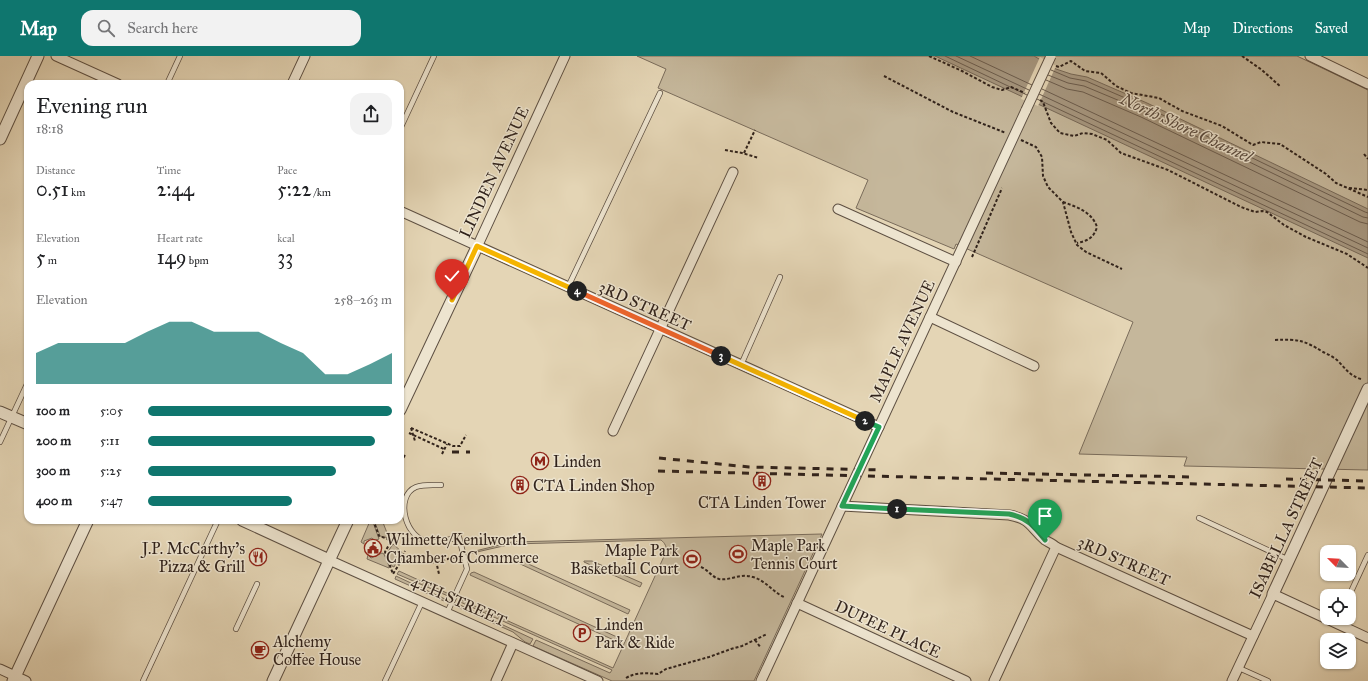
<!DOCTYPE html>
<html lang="en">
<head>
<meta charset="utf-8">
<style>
	:root { --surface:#fff; --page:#f2f2f2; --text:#202124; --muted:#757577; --accent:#0f766e }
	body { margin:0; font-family:"IM FELL Great Primer",serif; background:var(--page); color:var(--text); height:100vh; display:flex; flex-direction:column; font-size:15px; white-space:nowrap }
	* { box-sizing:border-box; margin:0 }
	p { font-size:13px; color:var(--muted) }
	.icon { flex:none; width:22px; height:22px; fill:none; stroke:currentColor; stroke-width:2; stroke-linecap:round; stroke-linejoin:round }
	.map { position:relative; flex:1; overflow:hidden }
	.side { position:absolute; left:24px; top:24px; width:380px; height:444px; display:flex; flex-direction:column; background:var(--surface); border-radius:12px; box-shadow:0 1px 3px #0004 }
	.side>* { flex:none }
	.needle { width:26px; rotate:294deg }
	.buttons { position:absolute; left:1320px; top:489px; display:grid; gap:8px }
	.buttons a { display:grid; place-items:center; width:36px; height:36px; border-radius:8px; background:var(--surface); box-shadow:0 1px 3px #0004; font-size:20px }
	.pin { position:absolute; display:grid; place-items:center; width:34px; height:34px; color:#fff; margin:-41px -17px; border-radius:50% 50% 50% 0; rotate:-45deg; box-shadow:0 0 4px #0007 }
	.pin .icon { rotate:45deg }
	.km { position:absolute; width:20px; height:20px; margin:-10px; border-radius:50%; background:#222; color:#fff; font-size:11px; line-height:20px; text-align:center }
	.round { display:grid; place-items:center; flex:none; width:42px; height:42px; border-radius:12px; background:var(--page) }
	.headline { display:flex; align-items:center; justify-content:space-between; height:68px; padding:0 12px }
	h1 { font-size:22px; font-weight:600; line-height:30px }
	.stats { display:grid; grid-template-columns:repeat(3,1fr); gap:6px; height:68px; padding:4px 12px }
	.stats div { display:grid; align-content:center }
	.stats b { font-size:20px; font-weight:600 }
	.stats small { font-size:11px; font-weight:400 }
	.stats p { font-size:11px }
	.chart { height:112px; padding:8px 12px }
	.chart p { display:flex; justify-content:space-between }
	.chart svg { width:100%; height:72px; margin-top:4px; fill:var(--accent); opacity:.7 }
	ul { padding:0 12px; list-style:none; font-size:13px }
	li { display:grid; grid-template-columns:64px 48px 1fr; align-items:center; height:30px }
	li i { height:10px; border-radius:5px; background:var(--accent) }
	header { display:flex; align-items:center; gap:24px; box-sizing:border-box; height:56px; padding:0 20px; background:var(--accent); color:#fff }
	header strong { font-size:19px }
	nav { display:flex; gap:22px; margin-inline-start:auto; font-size:14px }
	.search { width:280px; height:36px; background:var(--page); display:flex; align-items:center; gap:10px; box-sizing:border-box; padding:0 14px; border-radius:12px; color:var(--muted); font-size:15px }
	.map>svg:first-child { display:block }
</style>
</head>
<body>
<header>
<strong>Map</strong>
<div class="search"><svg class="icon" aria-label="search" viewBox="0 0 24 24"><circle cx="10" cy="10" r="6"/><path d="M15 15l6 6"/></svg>Search here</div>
<nav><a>Map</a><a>Directions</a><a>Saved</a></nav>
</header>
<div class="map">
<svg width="1368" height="625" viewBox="0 0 1368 625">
	<rect width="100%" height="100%" fill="#e4d5b5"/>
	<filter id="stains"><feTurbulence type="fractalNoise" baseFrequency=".005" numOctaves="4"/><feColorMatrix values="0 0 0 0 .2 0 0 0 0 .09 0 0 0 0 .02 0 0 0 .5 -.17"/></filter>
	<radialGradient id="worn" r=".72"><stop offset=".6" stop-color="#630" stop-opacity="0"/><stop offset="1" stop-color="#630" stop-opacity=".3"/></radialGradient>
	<!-- green -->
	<g fill="#c5b79b" stroke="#7a6c5b">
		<polygon points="637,0 1297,0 1368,34 1368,414 1184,410 1187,401 1079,398 1133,266 956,188 954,193 856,152 868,124 658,32 666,13"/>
		<polygon points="374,464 382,464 389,482 380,480"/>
		<polygon points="370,465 373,466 379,483 374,485 372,482 364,485 364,488 361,486"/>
		<path d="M 822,478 L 754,625 L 612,625 L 533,590 L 536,584 L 610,617 L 612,614 L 458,545 L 459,543 L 613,612 L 666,496 C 667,491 665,487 661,484 L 512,488 L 468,498 L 467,497 L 512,486 Z"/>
		<polygon points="393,488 402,496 394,511 392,510 387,497"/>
		<polygon points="382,497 384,498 389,510 389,512 367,503 368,499 371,502"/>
		<polygon points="584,505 592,505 642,527 640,531 584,506"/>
		<polygon points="516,506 524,506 630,554 628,558"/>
		<polygon points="399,515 449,538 448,540 397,518"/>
		<polygon points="474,516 617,581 616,585 470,519 471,517"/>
		<polygon points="396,520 445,543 444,545 395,523"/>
		<polygon points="458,548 533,583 530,588 525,586 513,576 457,551"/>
	</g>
	<!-- water -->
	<polygon fill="#a79881" stroke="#776958" points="935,0 1034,0 1056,13 1071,18 1087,21 1147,47 1368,153 1368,202"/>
	<!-- pier -->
	<polygon fill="#e4d5b5" points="1040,1 1056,10 1038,50 1021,43"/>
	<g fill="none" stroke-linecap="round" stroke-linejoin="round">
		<!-- shore -->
		<g stroke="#6c5d4e" stroke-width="1">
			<polyline points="945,0 1027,39"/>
			<polyline points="956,0 1029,34"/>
			<polyline points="970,0 1032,29"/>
			<polyline points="1051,14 1070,22 1086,25 1146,51 1365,156 1368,157"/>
			<polyline points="1048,19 1068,27 1084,30 1144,55 1363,161 1368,162"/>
			<polyline points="1046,24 1067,33 1083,36 1141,61 1360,166 1368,168"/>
			<polyline points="1042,33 1368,186"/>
			<polyline points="1039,38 1368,192"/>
			<polyline points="1037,43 1368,198"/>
		</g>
		<defs>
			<g id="service">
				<polyline points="167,28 180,0"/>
				<polyline points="400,73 434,0"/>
				<polyline points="568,231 660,37"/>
				<polyline points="741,309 780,221"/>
				<polyline points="0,386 28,326"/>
				<path d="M 441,429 C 433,429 424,428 416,431 C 394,440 405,485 431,486 C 440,487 450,483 459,481 L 467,513 L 447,557"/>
				<polyline points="1199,462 1289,504"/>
				<polyline points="1349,540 1368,499"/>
				<polyline points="236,573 257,528"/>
				<polyline points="1239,612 1268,625"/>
				<polyline points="143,625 218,464"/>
				<polyline points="385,625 422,546"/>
			</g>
			<g id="minor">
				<polyline points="56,0 118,28"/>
				<polyline points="1310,0 1368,28"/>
				<polyline points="292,28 305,0"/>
				<polyline points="838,153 956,206"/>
				<polyline points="400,155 879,371"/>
				<polyline points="477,191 565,0"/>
				<polyline points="930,261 1034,310"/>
				<polyline points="613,375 733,116"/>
				<path d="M 842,450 L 1009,459 C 1031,463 1030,471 1045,484 C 1048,486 1053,488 1056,491 L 1253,580"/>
				<polyline points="329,504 598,625"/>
				<polyline points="797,547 966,625"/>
				<polyline points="0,613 26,625"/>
				<polyline points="496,625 513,587"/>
				<polyline points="761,625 1026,54"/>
				<polyline points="994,625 1056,491"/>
				<polyline points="1232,625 1273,538 1368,582"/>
			</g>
			<g id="tertiary">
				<polyline points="0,83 38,0"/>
				<polyline points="400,354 477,191"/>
				<polyline points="0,356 28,368"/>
				<polyline points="242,464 329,504"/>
				<polyline points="1273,538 1368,333"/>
				<polyline points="13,625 88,464"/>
				<polyline points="273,625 348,464"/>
			</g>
		</defs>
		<!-- service casing -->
		<use href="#service" stroke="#5d4f42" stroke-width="6"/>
		<!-- minor casing -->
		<use href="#minor" stroke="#5d4f42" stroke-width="11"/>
		<!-- tertiary casing -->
		<use href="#tertiary" stroke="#5d4f42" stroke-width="13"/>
		<!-- path -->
		<g stroke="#30221b" stroke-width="2" stroke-dasharray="3 2" stroke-linecap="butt">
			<polyline points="929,0 962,15 992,31 1002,34 1011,31 1025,37"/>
			<polyline points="1242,0 1262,14 1281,31"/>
			<polyline points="1056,10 1059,11 1071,5 1085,15 1101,17 1116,30 1131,37 1159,42 1182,55 1222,70 1253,89 1261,86 1280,88 1326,118 1336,127 1368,141"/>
			<polyline points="884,20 953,56 1006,77"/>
			<polyline points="1040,44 1043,46 1051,67 1060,77 1074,80 1083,77 1092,78 1107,84 1121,97 1168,114 1241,151 1255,156 1262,155 1267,156 1284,169 1306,181 1347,198 1368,212"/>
			<polyline points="1021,84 1036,91 1042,101 1043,120 1048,131 1063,146 1071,176 1077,189 1086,196 1122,213"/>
			<polyline points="725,94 742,97 759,102"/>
			<polyline points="744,97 755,74"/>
			<polyline points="1364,98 1368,103"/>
			<polyline points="1349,132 1368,134"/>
			<path d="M 1063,146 C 1077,151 1092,156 1097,171 C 1094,182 1087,185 1077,187"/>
			<polyline points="972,201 1002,132"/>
			<path d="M 1275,284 C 1298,283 1304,284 1323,296 C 1328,298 1333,301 1337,304 C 1345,312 1350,320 1361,323"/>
			<polyline points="411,372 453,390 460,390 466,379"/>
			<polyline points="411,372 415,385"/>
			<polyline points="409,377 444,393"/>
			<polyline points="442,398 447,388"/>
			<polyline points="400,403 402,404 405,399"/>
			<polyline points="373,464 379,480 388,483 390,487 385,496 393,518 398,510 405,495"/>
			<polyline points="423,504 430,507 457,501"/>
			<polyline points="436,505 439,518"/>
			<path d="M 701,511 C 708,514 712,521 719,523 C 730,525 739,517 753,521 C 766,525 773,536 784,541"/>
			<polyline points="755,584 761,592"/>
			<path d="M 626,622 C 636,616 646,617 658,618 L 666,613 L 709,601 L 731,593 L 742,590 L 767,578"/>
		</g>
		<!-- service -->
		<use href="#service" stroke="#ede4cf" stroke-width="4.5"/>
		<!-- minor -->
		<use href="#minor" stroke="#ede4cf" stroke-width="9"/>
		<!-- tertiary -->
		<use href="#tertiary" stroke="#ede4cf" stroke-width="11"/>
		<!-- rail -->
		<g stroke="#30221b" stroke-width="3" stroke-dasharray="7 7" stroke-linecap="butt">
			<polyline points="452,396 470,396"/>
			<polyline points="659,402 749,411 882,414"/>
			<polyline points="658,415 1368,432"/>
			<polyline points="986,417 1194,421"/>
			<polyline points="1286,423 1368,425"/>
		</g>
		<defs>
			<polyline id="minor-bridge" points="1026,54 1051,0"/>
		</defs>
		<!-- minor-bridge casing -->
		<use href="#minor-bridge" stroke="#5d4f42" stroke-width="11" stroke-linecap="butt"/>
		<!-- minor-bridge -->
		<use href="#minor-bridge" stroke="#ede4cf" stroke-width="9"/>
	</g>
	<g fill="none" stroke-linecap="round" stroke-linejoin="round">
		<defs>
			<path id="split-1" d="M 897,453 L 1009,458 C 1028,462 1034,470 1045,484"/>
			<polyline id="split-2" points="865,365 879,371 842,450 897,453"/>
			<polyline id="split-3" points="721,300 865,365"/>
			<polyline id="split-4" points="577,235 721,300"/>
			<polyline id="split-5" points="452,244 477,190 577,235"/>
		</defs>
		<!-- split-1 casing -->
		<use href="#split-1" stroke="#fff" stroke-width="8"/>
		<!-- split-2 casing -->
		<use href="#split-2" stroke="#fff" stroke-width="8"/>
		<!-- split-3 casing -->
		<use href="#split-3" stroke="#fff" stroke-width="8"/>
		<!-- split-4 casing -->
		<use href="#split-4" stroke="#fff" stroke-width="8"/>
		<!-- split-5 casing -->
		<use href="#split-5" stroke="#fff" stroke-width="8"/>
		<!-- split-1 -->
		<use href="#split-1" stroke="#22a559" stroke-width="5"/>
		<!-- split-2 -->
		<use href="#split-2" stroke="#22a559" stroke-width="5"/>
		<!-- split-3 -->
		<use href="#split-3" stroke="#f5b400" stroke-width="5"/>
		<!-- split-4 -->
		<use href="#split-4" stroke="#f0652b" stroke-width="5"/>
		<!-- split-5 -->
		<use href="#split-5" stroke="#f5b400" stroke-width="5"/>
	</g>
	<!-- icons -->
	<defs>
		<symbol id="metro-ring" viewBox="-11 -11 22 22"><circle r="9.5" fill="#ede4cf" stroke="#8f2418" stroke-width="1.5"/><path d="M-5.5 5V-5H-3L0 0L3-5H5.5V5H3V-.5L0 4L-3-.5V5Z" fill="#8f2418"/></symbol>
		<symbol id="building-ring" viewBox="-11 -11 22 22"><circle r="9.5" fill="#ede4cf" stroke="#8f2418" stroke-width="1.5"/><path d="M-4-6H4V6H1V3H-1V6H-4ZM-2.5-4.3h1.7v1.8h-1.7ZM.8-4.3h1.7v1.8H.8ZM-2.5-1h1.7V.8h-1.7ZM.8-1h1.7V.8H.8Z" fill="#8f2418"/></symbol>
		<symbol id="civic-ring" viewBox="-11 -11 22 22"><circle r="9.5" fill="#ede4cf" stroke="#8f2418" stroke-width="1.5"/><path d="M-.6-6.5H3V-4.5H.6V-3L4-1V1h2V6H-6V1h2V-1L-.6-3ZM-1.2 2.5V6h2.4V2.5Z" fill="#8f2418"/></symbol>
		<symbol id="stadium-ring" viewBox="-11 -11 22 22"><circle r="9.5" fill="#ede4cf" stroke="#8f2418" stroke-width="1.5"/><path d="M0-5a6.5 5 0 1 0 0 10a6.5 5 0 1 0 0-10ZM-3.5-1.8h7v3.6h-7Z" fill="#8f2418"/></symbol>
		<symbol id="restaurant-ring" viewBox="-11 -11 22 22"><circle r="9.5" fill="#ede4cf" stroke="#8f2418" stroke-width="1.5"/><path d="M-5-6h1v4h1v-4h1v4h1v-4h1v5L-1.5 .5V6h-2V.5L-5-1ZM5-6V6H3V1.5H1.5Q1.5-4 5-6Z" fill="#8f2418"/></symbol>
		<symbol id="parking-ring" viewBox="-11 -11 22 22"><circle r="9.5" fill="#ede4cf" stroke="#8f2418" stroke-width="1.5"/><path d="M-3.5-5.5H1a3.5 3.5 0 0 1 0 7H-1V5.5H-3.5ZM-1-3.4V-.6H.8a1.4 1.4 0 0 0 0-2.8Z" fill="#8f2418"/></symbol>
		<symbol id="cafe-ring" viewBox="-11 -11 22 22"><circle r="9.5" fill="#ede4cf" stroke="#8f2418" stroke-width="1.5"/><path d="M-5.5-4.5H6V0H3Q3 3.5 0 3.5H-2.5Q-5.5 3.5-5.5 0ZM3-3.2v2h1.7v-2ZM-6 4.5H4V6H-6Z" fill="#8f2418"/></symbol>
	</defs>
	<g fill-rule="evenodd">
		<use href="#metro-ring" x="530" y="395" width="20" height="20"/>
		<use href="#building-ring" x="752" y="415" width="20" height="20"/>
		<use href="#building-ring" x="510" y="419" width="20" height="20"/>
		<use href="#civic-ring" x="363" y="482" width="20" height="20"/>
		<use href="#stadium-ring" x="728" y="488" width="20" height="20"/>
		<use href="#restaurant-ring" x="248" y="491" width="20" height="20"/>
		<use href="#stadium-ring" x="682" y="493" width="20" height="20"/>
		<use href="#parking-ring" x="572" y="567" width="20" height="20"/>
		<use href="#cafe-ring" x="250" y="584" width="20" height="20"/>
	</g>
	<g text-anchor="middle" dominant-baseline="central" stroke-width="3" stroke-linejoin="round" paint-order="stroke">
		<!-- street labels -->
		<g font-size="16" fill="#30221b" stroke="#ede4cf">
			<text transform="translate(494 116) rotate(-65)">LINDEN AVENUE</text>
			<text transform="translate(645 250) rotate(24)">3RD STREET</text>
			<text transform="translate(902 285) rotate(-65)">MAPLE AVENUE</text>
			<text transform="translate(1286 472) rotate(-65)">ISABELLA STREET</text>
			<text transform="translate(1124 505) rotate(24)">3RD STREET</text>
			<text transform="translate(459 545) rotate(24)">4TH STREET</text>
			<text transform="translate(888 573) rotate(25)">DUPEE PLACE</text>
		</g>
		<!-- poi labels -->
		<g font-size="16" fill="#30221b" stroke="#ede4cf" text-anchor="start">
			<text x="553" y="405">Linden</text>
			<text x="533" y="429">CTA Linden Shop</text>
			<text x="762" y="446" text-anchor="middle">CTA Linden Tower</text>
			<text x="386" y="483">Wilmette/Kenilworth<tspan x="386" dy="18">Chamber of Commerce</tspan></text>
			<text x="751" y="489">Maple Park<tspan x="751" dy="18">Tennis Court</tspan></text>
			<text x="245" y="492" text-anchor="end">J.P. McCarthy's<tspan x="245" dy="18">Pizza &amp; Grill</tspan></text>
			<text x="679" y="494" text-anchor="end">Maple Park<tspan x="679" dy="18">Basketball Court</tspan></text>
			<text x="595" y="568">Linden<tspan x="595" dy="18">Park &amp; Ride</tspan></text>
			<text x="273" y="585">Alchemy<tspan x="273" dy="18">Coffee House</tspan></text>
		</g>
		<!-- water labels -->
		<g font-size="17" font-style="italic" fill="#5a4b3f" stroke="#ede4cf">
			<text transform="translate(1186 72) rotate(25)">North Shore Channel</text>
		</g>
	</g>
	<rect width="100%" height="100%" filter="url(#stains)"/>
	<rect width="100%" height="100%" fill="url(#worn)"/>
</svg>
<div class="buttons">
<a><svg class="needle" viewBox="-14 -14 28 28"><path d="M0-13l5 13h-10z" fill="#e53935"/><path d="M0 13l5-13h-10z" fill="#757577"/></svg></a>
<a><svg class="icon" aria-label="locate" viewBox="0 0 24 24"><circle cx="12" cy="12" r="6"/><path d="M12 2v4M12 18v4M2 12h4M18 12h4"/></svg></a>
<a><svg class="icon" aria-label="layers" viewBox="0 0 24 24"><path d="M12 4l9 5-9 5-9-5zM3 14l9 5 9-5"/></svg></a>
</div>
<div class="pin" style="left:1045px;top:484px;background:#1e9e55"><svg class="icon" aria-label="arrive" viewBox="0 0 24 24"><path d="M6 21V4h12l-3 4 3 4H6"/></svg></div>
<div class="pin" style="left:452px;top:244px;background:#d93025"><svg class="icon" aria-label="check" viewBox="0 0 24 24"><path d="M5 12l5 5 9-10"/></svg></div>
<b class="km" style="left:897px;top:453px">1</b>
<b class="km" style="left:865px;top:365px">2</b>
<b class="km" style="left:721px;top:300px">3</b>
<b class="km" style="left:577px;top:235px">4</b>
<section class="side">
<div class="headline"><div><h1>Evening run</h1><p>18:18</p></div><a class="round"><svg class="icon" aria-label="share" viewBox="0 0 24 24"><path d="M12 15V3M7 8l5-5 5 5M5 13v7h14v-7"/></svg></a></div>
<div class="stats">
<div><p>Distance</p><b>0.51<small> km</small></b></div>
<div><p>Time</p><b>2:44</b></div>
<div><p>Pace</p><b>5:22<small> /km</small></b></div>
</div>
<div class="stats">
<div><p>Elevation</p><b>5<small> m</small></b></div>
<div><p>Heart rate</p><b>149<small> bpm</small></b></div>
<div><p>kcal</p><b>33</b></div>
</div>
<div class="chart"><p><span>Elevation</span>258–263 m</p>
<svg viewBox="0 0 160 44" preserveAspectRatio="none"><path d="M0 44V25L10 19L20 19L30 19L40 19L50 12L60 6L70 6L80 12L90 12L100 12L110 19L120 25L130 38L140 38L150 32L160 25V44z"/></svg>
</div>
<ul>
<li><b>100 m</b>5:05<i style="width:100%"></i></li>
<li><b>200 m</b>5:11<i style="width:93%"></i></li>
<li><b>300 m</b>5:25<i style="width:77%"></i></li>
<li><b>400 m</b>5:47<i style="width:59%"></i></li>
</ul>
</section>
</div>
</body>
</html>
